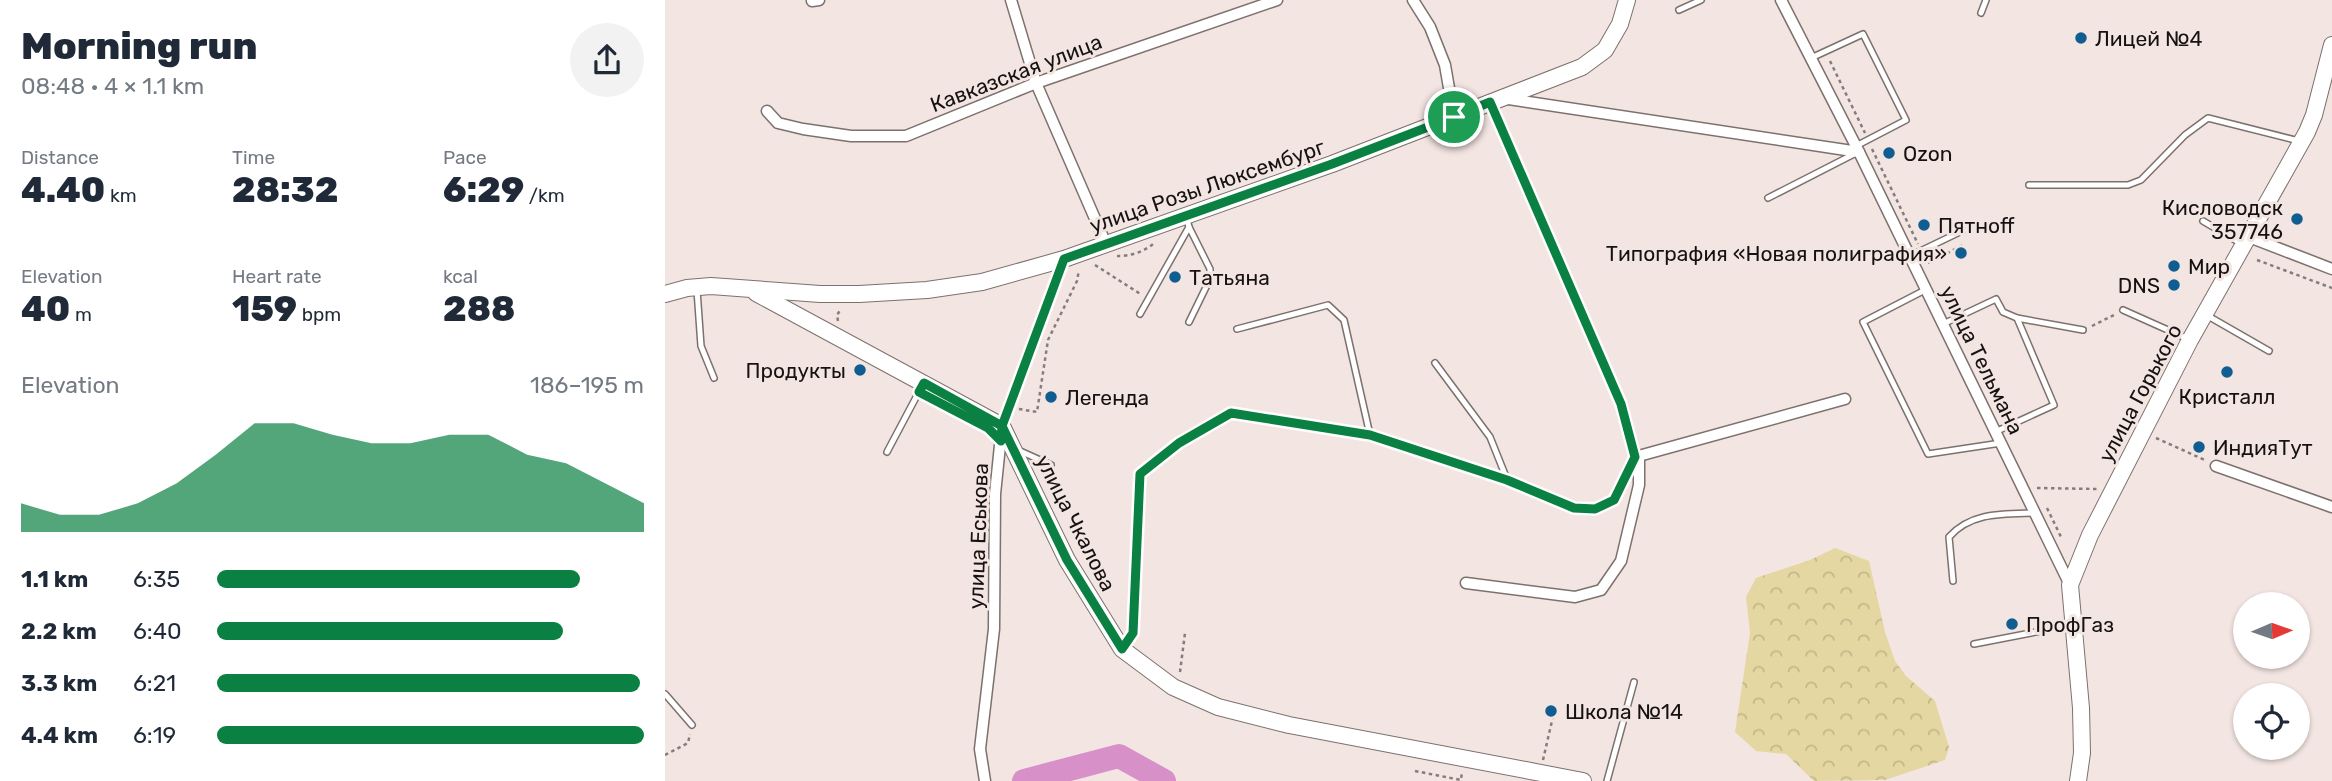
<!DOCTYPE html>
<html lang="en">
<head>
<meta charset="utf-8">
<style>
	:root { --surface:#fff; --page:#f2f2f3; --text:#1f2937; --muted:#747a83; --accent:#0b8043 }
	body { margin:0; font-family:Rubik,sans-serif; background:var(--page); color:var(--text); height:100vh; display:flex; flex-direction:column; font-size:26px; white-space:nowrap }
	* { box-sizing:border-box; margin:0 }
	p { font-size:23px; color:var(--muted) }
	.icon { flex:none; width:38px; height:38px; fill:none; stroke:currentColor; stroke-width:2; stroke-linecap:round; stroke-linejoin:round }
	.map { position:relative; flex:1; overflow:hidden }
	.side { display:flex; flex-direction:column; background:var(--surface); width:665px }
	.side>* { flex:none }
	.needle { width:46px; rotate:88deg }
	.fabs { position:absolute; left:1568px; top:592px; display:grid; gap:14px }
	.fabs a { display:grid; place-items:center; width:77px; height:77px; border-radius:50%; background:var(--surface); box-shadow:0 2px 5px #0004; font-size:35px }
	.pin { position:absolute; display:grid; place-items:center; width:60px; height:60px; color:#fff; margin:-30px; border:4px solid #fff; border-radius:50%; box-shadow:0 2px 7px #0007 }
	.round { display:grid; place-items:center; flex:none; width:74px; height:74px; border-radius:37px; background:var(--page) }
	.headline { display:flex; align-items:center; justify-content:space-between; height:119px; padding:0 21px }
	h1 { font-size:38px; font-weight:800; line-height:52px }
	.stats { display:grid; grid-template-columns:repeat(3,1fr); gap:10px; height:119px; padding:7px 21px }
	.stats div { display:grid; align-content:center }
	.stats b { font-size:35px; font-weight:800 }
	.stats small { font-size:19px; font-weight:400 }
	.stats p { font-size:19px }
	.chart { height:196px; padding:14px 21px }
	.chart p { display:flex; justify-content:space-between }
	.chart svg { width:100%; height:126px; margin-top:7px; fill:var(--accent); opacity:.7 }
	ul { padding:0 21px; list-style:none; font-size:23px }
	li { display:grid; grid-template-columns:112px 84px 1fr; align-items:center; height:52px }
	li i { height:18px; border-radius:9px; background:var(--accent) }
	main { display:flex; flex:1; min-height:0 }
	.map>svg:first-child { display:block }
</style>
</head>
<body>
<main>
<section class="side">
<div class="headline"><div><h1>Morning run</h1><p>08:48 · 4 × 1.1 km</p></div><a class="round"><svg class="icon" aria-label="share" viewBox="0 0 24 24"><path d="M12 15V3M7 8l5-5 5 5M5 13v7h14v-7"/></svg></a></div>
<div class="stats">
<div><p>Distance</p><b>4.40<small> km</small></b></div>
<div><p>Time</p><b>28:32</b></div>
<div><p>Pace</p><b>6:29<small> /km</small></b></div>
</div>
<div class="stats">
<div><p>Elevation</p><b>40<small> m</small></b></div>
<div><p>Heart rate</p><b>159<small> bpm</small></b></div>
<div><p>kcal</p><b>288</b></div>
</div>
<div class="chart"><p><span>Elevation</span>186–195 m</p>
<svg viewBox="0 0 160 44" preserveAspectRatio="none"><path d="M0 44V34L10 38L20 38L30 34L40 27L50 17L60 6L70 6L80 10L90 13L100 13L110 10L120 10L130 17L140 20L150 27L160 34V44z"/></svg>
</div>
<ul>
<li><b>1.1 km</b>6:35<i style="width:85%"></i></li>
<li><b>2.2 km</b>6:40<i style="width:81%"></i></li>
<li><b>3.3 km</b>6:21<i style="width:99%"></i></li>
<li><b>4.4 km</b>6:19<i style="width:100%"></i></li>
</ul>
</section>
<div class="map">
<svg width="1667" height="781" viewBox="0 0 1667 781">
	<defs>
		<pattern id="forest-crowns" width="20" height="18" patternUnits="userSpaceOnUse" patternTransform="scale(1.75)"><rect width="20" height="18" fill="#e4d7a2"/><path d="M2 6a3 3 0 1 1 6 0M12 15a3 3 0 1 1 6 0" fill="none" stroke="#c3b88a"/></pattern>
	</defs>
	<rect width="100%" height="100%" fill="#f3e5e2"/>
	<!-- forest -->
	<polygon fill="url(#forest-crowns)" points="1170,548 1204,561 1220,632 1230,661 1241,676 1270,701 1284,747 1280,760 1220,780 1149,781 1121,754 1091,751 1070,732 1085,633 1081,597 1091,578 1145,560"/>
	<g fill="none" stroke-linecap="round" stroke-linejoin="round">
		<!-- river -->
		<polyline stroke="#d891c8" stroke-width="24" points="359,781 454,756 499,781"/>
		<defs>
			<g id="lane">
				<polyline points="1014,10 1036,0"/>
				<polyline points="1316,13 1321,0"/>
				<polyline points="1146,58 1198,34 1241,120 1191,146"/>
				<polyline points="1364,185 1463,185 1476,180 1520,135 1543,118 1634,141"/>
				<polyline points="1103,198 1191,153"/>
				<polyline points="1538,221 1577,244"/>
				<polyline points="1245,256 1299,230"/>
				<polyline points="32,290 36,346 49,378"/>
				<polyline points="1260,290 1198,322 1263,454 1336,443"/>
				<polyline points="1458,310 1523,339"/>
				<polyline points="475,314 524,227 522,219"/>
				<polyline points="1543,316 1604,351"/>
				<polyline points="1352,318 1418,330"/>
				<polyline points="524,322 545,279 545,269 524,227"/>
				<polyline points="1278,324 1331,299 1338,312 1352,318 1389,405 1330,432"/>
				<polyline points="770,363 825,437 841,477"/>
				<polyline points="566,413 705,435 679,320 663,305 572,329"/>
				<polyline points="355,451 386,465"/>
				<polyline points="222,452 257,386"/>
				<path d="M 1288,581 L 1284,537 C 1306,512 1338,514 1369,513"/>
				<polyline points="1309,644 1407,625"/>
				<polyline points="0,694 27,725"/>
				<polyline points="942,781 969,682"/>
			</g>
			<g id="street">
				<polyline points="346,0 371,83 441,244"/>
				<polyline points="748,0 765,27 780,65 789,117"/>
				<polyline points="1116,0 1194,152 1405,585"/>
				<polyline points="147,1 154,0"/>
				<polyline points="837,98 1194,152"/>
				<polyline points="825,102 956,404 970,457"/>
				<polyline points="102,111 113,123 138,129 186,136 241,136 371,83 612,0"/>
				<polyline points="1584,237 1667,269"/>
				<polyline points="705,435 842,480 909,508 930,509 949,500 970,457"/>
				<polyline points="970,457 1180,399"/>
				<polyline points="1551,466 1667,507"/>
				<polyline points="801,583 910,597 936,590 956,561 974,485 974,456"/>
				<polyline points="320,781 315,749 329,629 330,494 337,426 399,259"/>
			</g>
			<g id="secondary">
				<polyline points="91,293 337,426 402,560 457,649 508,687 553,707 624,725 918,781"/>
				<polyline points="0,294 22,288 46,286 155,294 194,294 262,290 317,282 399,259 667,164 917,67 940,50 955,24 962,0"/>
				<polyline points="1413,781 1417,753 1416,708 1405,585 1425,535 1525,340 1642,132 1649,115 1667,45"/>
			</g>
		</defs>
		<!-- lane casing -->
		<use href="#lane" stroke="#7c716d" stroke-width="8"/>
		<!-- street casing -->
		<use href="#street" stroke="#7c716d" stroke-width="13"/>
		<!-- secondary casing -->
		<use href="#secondary" stroke="#7c716d" stroke-width="18"/>
		<!-- path -->
		<g stroke="#867d7b" stroke-width="2.5" stroke-dasharray="3.5 3.5" stroke-linecap="butt">
			<polyline points="1165,61 1200,133"/>
			<polyline points="1207,149 1253,244"/>
			<polyline points="1559,203 1580,216"/>
			<path d="M 452,256 C 463,257 482,251 490,242"/>
			<polyline points="1592,260 1667,288"/>
			<polyline points="1263,263 1298,245"/>
			<polyline points="430,265 477,295"/>
			<polyline points="173,321 172,315 176,309"/>
			<polyline points="1427,326 1449,315"/>
			<polyline points="354,409 372,412 383,340 412,281 414,270"/>
			<polyline points="1491,438 1542,461"/>
			<polyline points="1372,488 1432,489"/>
			<polyline points="1382,508 1397,539"/>
			<polyline points="465,638 469,633 475,473 514,443 559,417"/>
			<polyline points="515,672 520,633"/>
			<polyline points="0,755 23,743 25,734"/>
			<polyline points="878,760 889,712"/>
			<polyline points="750,771 796,780 797,771"/>
		</g>
		<!-- lane -->
		<use href="#lane" stroke="#fff" stroke-width="5"/>
		<!-- street -->
		<use href="#street" stroke="#fff" stroke-width="10"/>
		<!-- secondary -->
		<use href="#secondary" stroke="#fff" stroke-width="16"/>
	</g>
	<g fill="none" stroke-linecap="round" stroke-linejoin="round">
		<defs>
			<polyline id="route" points="789,117 667,164 399,259 337,426 259,383 254,392 323,428 336,441 337,426 402,560 457,649 468,633 475,474 514,443 566,413 705,435 842,480 909,508 930,509 949,500 970,457 956,404 825,102 789,117"/>
		</defs>
		<!-- route casing -->
		<use href="#route" stroke="#fff" stroke-width="14"/>
		<!-- route -->
		<use href="#route" stroke="#0b8043" stroke-width="9"/>
	</g>
	<!-- markers -->
	<g fill="#105e91" stroke="#f3e5e2" stroke-width="2.5">
		<circle cx="1416" cy="38" r="7"/>
		<circle cx="1224" cy="153" r="7"/>
		<circle cx="1632" cy="219" r="7"/>
		<circle cx="1259" cy="225" r="7"/>
		<circle cx="1296" cy="253" r="7"/>
		<circle cx="1509" cy="266" r="7"/>
		<circle cx="510" cy="277" r="7"/>
		<circle cx="1509" cy="285" r="7"/>
		<circle cx="195" cy="370" r="7"/>
		<circle cx="1562" cy="372" r="7"/>
		<circle cx="386" cy="397" r="7"/>
		<circle cx="1534" cy="447" r="7"/>
		<circle cx="1347" cy="624" r="7"/>
		<circle cx="886" cy="711" r="7"/>
	</g>
	<g text-anchor="middle" dominant-baseline="central" stroke-width="6" stroke-linejoin="round" paint-order="stroke">
		<!-- poi labels -->
		<g font-size="21" fill="#161211" stroke="#f3e5e2" text-anchor="start">
			<text x="1430" y="38">Лицей №4</text>
			<text x="1238" y="153">Ozon</text>
			<text x="1618" y="207" text-anchor="end">Кисловодск<tspan x="1618" dy="24">357746</tspan></text>
			<text x="1273" y="225">Пятнoff</text>
			<text x="1282" y="253" text-anchor="end">Типография «Новая полиграфия»</text>
			<text x="1523" y="266">Мир</text>
			<text x="524" y="277">Татьяна</text>
			<text x="1495" y="285" text-anchor="end">DNS</text>
			<text x="181" y="370" text-anchor="end">Продукты</text>
			<text x="1562" y="396" text-anchor="middle">Кристалл</text>
			<text x="400" y="397">Легенда</text>
			<text x="1548" y="447">ИндияТут</text>
			<text x="1361" y="624">ПрофГаз</text>
			<text x="900" y="711">Школа №14</text>
		</g>
		<!-- street labels -->
		<g font-size="21" fill="#161211" stroke="#f3e5e2">
			<text transform="translate(351 73) rotate(-21)">Кавказская улица</text>
			<text transform="translate(542 186) rotate(-19)">улица Розы Люксембург</text>
			<text transform="translate(1317 360) rotate(64)">улица Тельмана</text>
			<text transform="translate(1475 393) rotate(-62)">улица Горького</text>
			<text transform="translate(411 523) rotate(63)">улица Чкалова</text>
			<text transform="translate(313 536) rotate(-88)">улица Еськова</text>
		</g>
	</g>
</svg>
<div class="fabs">
<a><svg class="needle" viewBox="-14 -14 28 28"><path d="M0-13l5 13h-10z" fill="#e53935"/><path d="M0 13l5-13h-10z" fill="#747a83"/></svg></a>
<a><svg class="icon" aria-label="locate" viewBox="0 0 24 24"><circle cx="12" cy="12" r="6"/><path d="M12 2v4M12 18v4M2 12h4M18 12h4"/></svg></a>
</div>
<div class="pin" style="left:789px;top:117px;background:#1e9e55"><svg class="icon" aria-label="arrive" viewBox="0 0 24 24"><path d="M6 21V4h12l-3 4 3 4H6"/></svg></div>
</div>
</main>
</body>
</html>
